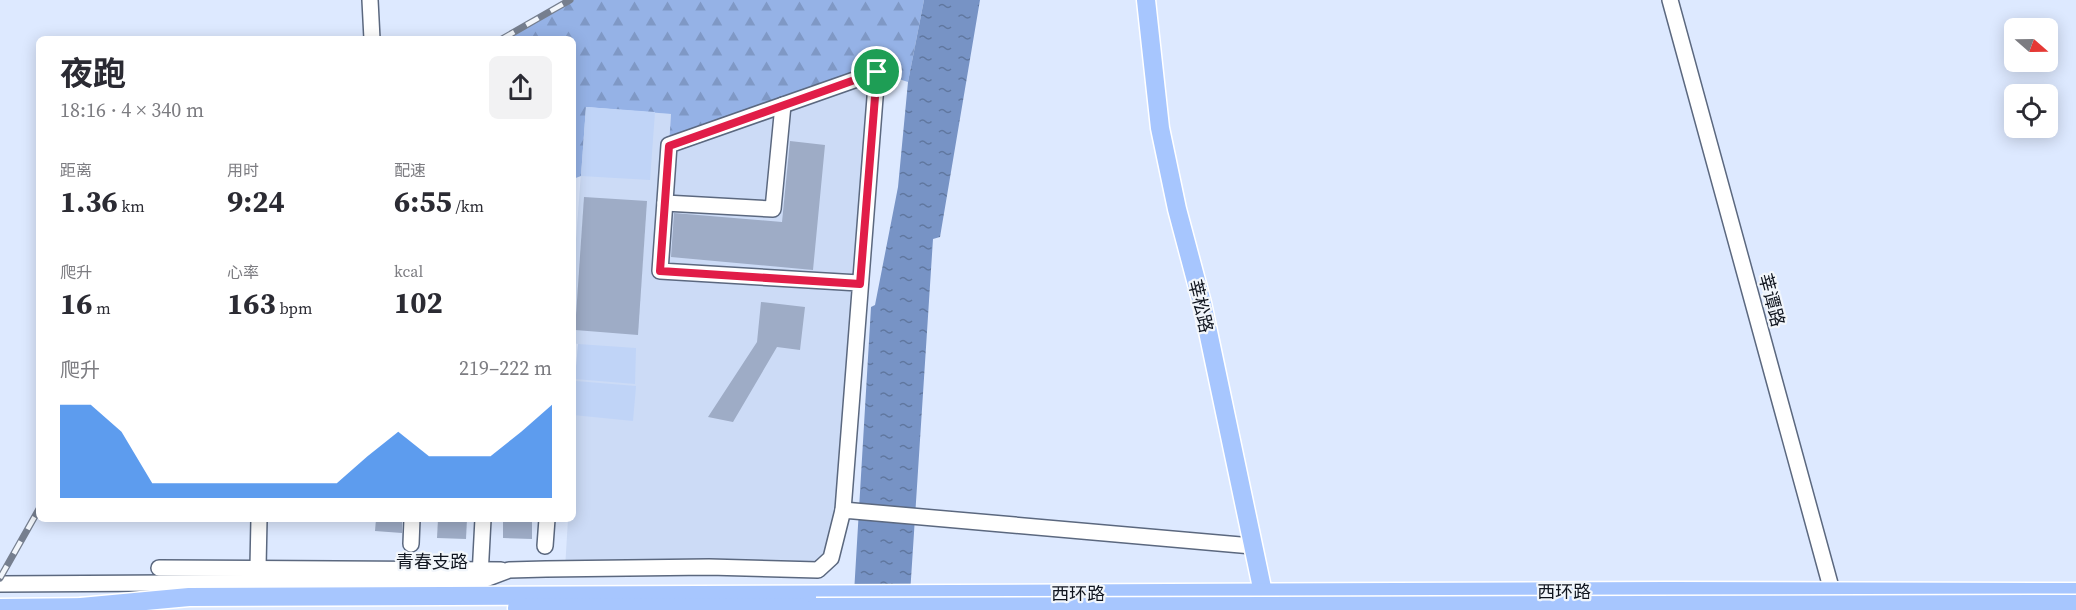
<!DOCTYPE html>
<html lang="zh">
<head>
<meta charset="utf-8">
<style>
	:root { --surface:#fff; --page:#f2f2f3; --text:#2b2b33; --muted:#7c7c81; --accent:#1a73e8 }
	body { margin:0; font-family:"Source Serif 4","Noto Sans SC",serif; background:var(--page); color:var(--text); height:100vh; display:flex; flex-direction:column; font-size:22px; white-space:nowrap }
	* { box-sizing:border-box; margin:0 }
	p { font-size:20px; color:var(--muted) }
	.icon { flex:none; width:33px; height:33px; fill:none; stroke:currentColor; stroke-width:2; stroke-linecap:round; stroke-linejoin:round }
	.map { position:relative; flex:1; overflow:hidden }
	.side { position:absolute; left:36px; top:36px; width:540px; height:486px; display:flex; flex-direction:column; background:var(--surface); border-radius:9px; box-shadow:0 3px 15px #0003 }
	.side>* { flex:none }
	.needle { width:39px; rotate:110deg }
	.controls { position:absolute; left:2004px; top:18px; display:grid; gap:12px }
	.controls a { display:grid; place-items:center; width:54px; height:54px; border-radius:9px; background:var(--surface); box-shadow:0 3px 15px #0003; font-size:30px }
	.pin { position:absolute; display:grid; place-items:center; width:51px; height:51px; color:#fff; margin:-26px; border:3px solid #fff; border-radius:50%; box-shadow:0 2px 6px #0007 }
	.round { display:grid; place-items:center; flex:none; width:63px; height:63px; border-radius:9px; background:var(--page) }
	.summary { display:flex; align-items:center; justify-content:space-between; height:102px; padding:0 24px }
	h1 { font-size:33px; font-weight:700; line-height:45px }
	.metrics { display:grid; grid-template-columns:repeat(3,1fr); gap:9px; height:102px; padding:6px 24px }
	.metrics div { display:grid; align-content:center }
	.metrics b { font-size:30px; font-weight:700 }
	.metrics small { font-size:16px; font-weight:400 }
	.metrics p { font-size:16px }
	.chart { height:168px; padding:12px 24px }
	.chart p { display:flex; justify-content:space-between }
	.chart svg { width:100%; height:108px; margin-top:6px; fill:var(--accent); opacity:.7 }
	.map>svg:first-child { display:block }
</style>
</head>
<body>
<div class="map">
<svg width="2076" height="610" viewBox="0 0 2076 610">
	<defs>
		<pattern id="forest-firs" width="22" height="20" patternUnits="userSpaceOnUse" patternTransform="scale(1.5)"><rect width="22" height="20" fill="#95b2e6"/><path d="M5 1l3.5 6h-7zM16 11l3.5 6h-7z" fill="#7f98c5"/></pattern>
		<pattern id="water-ripples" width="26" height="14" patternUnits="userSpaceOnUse" patternTransform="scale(1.5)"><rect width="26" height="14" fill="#7793c5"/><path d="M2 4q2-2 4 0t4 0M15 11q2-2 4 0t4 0" fill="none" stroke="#60779f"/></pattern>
	</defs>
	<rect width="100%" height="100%" fill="#dde9ff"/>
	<!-- built -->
	<polygon fill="#ccdbf6" points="877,72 843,510 827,564 565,569 568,519 573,519 573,431 578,344 573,343 573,279 586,107 671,114 669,145"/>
	<!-- forest -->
	<polygon fill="url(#forest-firs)" points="570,0 924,0 908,82 877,72 669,145 671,114 586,107 581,176 573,179 573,39 502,39"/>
	<!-- pitch -->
	<g fill="#c0d4f7">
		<polygon points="586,107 655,112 650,180 581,176"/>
		<polygon points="578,344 636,348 635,384 575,379"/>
		<polygon points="576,381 636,386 633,421 573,415"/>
	</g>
	<!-- water -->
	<polygon fill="url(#water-ripples)" points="924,0 980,0 940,237 933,239 909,610 853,610 871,307 875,305 898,187 908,82"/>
	<!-- building -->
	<g fill="#9eacc6">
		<polygon points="790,141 825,145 813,270 671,257 674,213 782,222"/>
		<polygon points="584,197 647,201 638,335 575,330"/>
		<polygon points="761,302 805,307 800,350 777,347 733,422 708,417 757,342"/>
		<polygon points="376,519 402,519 402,533 375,531"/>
		<polygon points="438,519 467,519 466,539 437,538"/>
		<polygon points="503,519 532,519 532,539 503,538"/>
	</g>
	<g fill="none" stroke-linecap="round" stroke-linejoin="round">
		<defs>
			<g id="minor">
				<polyline points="370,0 372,39"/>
				<polyline points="1670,0 1835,602"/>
				<polyline points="665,203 773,209 783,105"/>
				<polyline points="843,510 877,72 669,145 660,271 859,283"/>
				<polyline points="411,544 412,519"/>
				<polyline points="545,546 547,519"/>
				<polyline points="258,567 259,519"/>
				<polyline points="159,568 501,570"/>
				<polyline points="480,576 483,519"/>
				<polyline points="0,584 480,581 509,570 546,569 709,567 818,570 831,558 843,510 1252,546"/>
			</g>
			<g id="major">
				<polyline points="1146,0 1160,128 1177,209 1202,303 1265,602"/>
				<polyline points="81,607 189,597 1668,591 2076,592"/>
				<polyline points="0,608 91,607"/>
				<polyline points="517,608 816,607"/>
			</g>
		</defs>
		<!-- minor casing -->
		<use href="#minor" stroke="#5b687f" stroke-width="18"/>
		<!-- major casing -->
		<use href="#major" stroke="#fff" stroke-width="21"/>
		<!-- minor -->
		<use href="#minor" stroke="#fff" stroke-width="15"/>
		<!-- major -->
		<use href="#major" stroke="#a7c6fe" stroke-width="18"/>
		<defs>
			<g id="rail">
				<polyline points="502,39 570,0"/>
				<polyline points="0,578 39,509"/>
			</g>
		</defs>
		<!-- rail casing -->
		<use href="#rail" stroke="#767f8f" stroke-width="7"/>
		<!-- rail -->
		<use href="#rail" stroke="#f2f6fb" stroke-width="4.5" stroke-dasharray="14" stroke-linecap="butt"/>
		<defs>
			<polyline id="major-bridge" points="816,607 2076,604"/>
		</defs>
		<!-- major-bridge casing -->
		<use href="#major-bridge" stroke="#fff" stroke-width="21" stroke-linecap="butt"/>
		<!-- major-bridge -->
		<use href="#major-bridge" stroke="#a7c6fe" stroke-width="18"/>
	</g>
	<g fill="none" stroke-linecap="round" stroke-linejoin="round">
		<defs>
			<polygon id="route" points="877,72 860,284 660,271 669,146"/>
		</defs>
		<!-- route casing -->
		<use href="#route" stroke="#fff" stroke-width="12"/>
		<!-- route -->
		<use href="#route" stroke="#e11d48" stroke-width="8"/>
	</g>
	<g text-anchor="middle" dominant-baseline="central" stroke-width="4.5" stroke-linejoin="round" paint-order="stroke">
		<!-- street labels -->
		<g font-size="18" fill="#0f141e" stroke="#f2f6fb">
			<text transform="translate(1772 300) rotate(75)">莘谭路</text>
			<text transform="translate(1201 306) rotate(77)">莘松路</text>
			<text x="432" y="561">青春支路</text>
			<text x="1564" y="591">西环路</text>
			<text x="1078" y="593">西环路</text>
		</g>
	</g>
</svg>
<div class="controls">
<a><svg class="needle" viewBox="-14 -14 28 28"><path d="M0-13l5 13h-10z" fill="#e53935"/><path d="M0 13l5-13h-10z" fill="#7c7c81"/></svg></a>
<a><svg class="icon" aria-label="locate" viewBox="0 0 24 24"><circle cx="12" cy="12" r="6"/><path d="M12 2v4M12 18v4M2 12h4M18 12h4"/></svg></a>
</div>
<div class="pin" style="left:877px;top:72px;background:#1e9e55"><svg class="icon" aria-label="arrive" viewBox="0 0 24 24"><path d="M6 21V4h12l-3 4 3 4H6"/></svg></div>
<section class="side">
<div class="summary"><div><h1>夜跑</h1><p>18:16 · 4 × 340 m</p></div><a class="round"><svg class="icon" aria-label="share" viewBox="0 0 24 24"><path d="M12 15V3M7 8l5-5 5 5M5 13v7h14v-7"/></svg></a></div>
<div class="metrics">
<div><p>距离</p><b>1.36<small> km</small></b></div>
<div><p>用时</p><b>9:24</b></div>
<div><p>配速</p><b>6:55<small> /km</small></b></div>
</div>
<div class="metrics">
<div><p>爬升</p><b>16<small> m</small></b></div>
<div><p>心率</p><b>163<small> bpm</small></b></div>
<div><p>kcal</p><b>102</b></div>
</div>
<div class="chart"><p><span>爬升</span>219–222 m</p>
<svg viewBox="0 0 160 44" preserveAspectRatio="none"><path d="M0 44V6L10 6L20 17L30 38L40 38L50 38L60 38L70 38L80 38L90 38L100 27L110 17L120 27L130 27L140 27L150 17L160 6V44z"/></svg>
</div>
</section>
</div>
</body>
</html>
